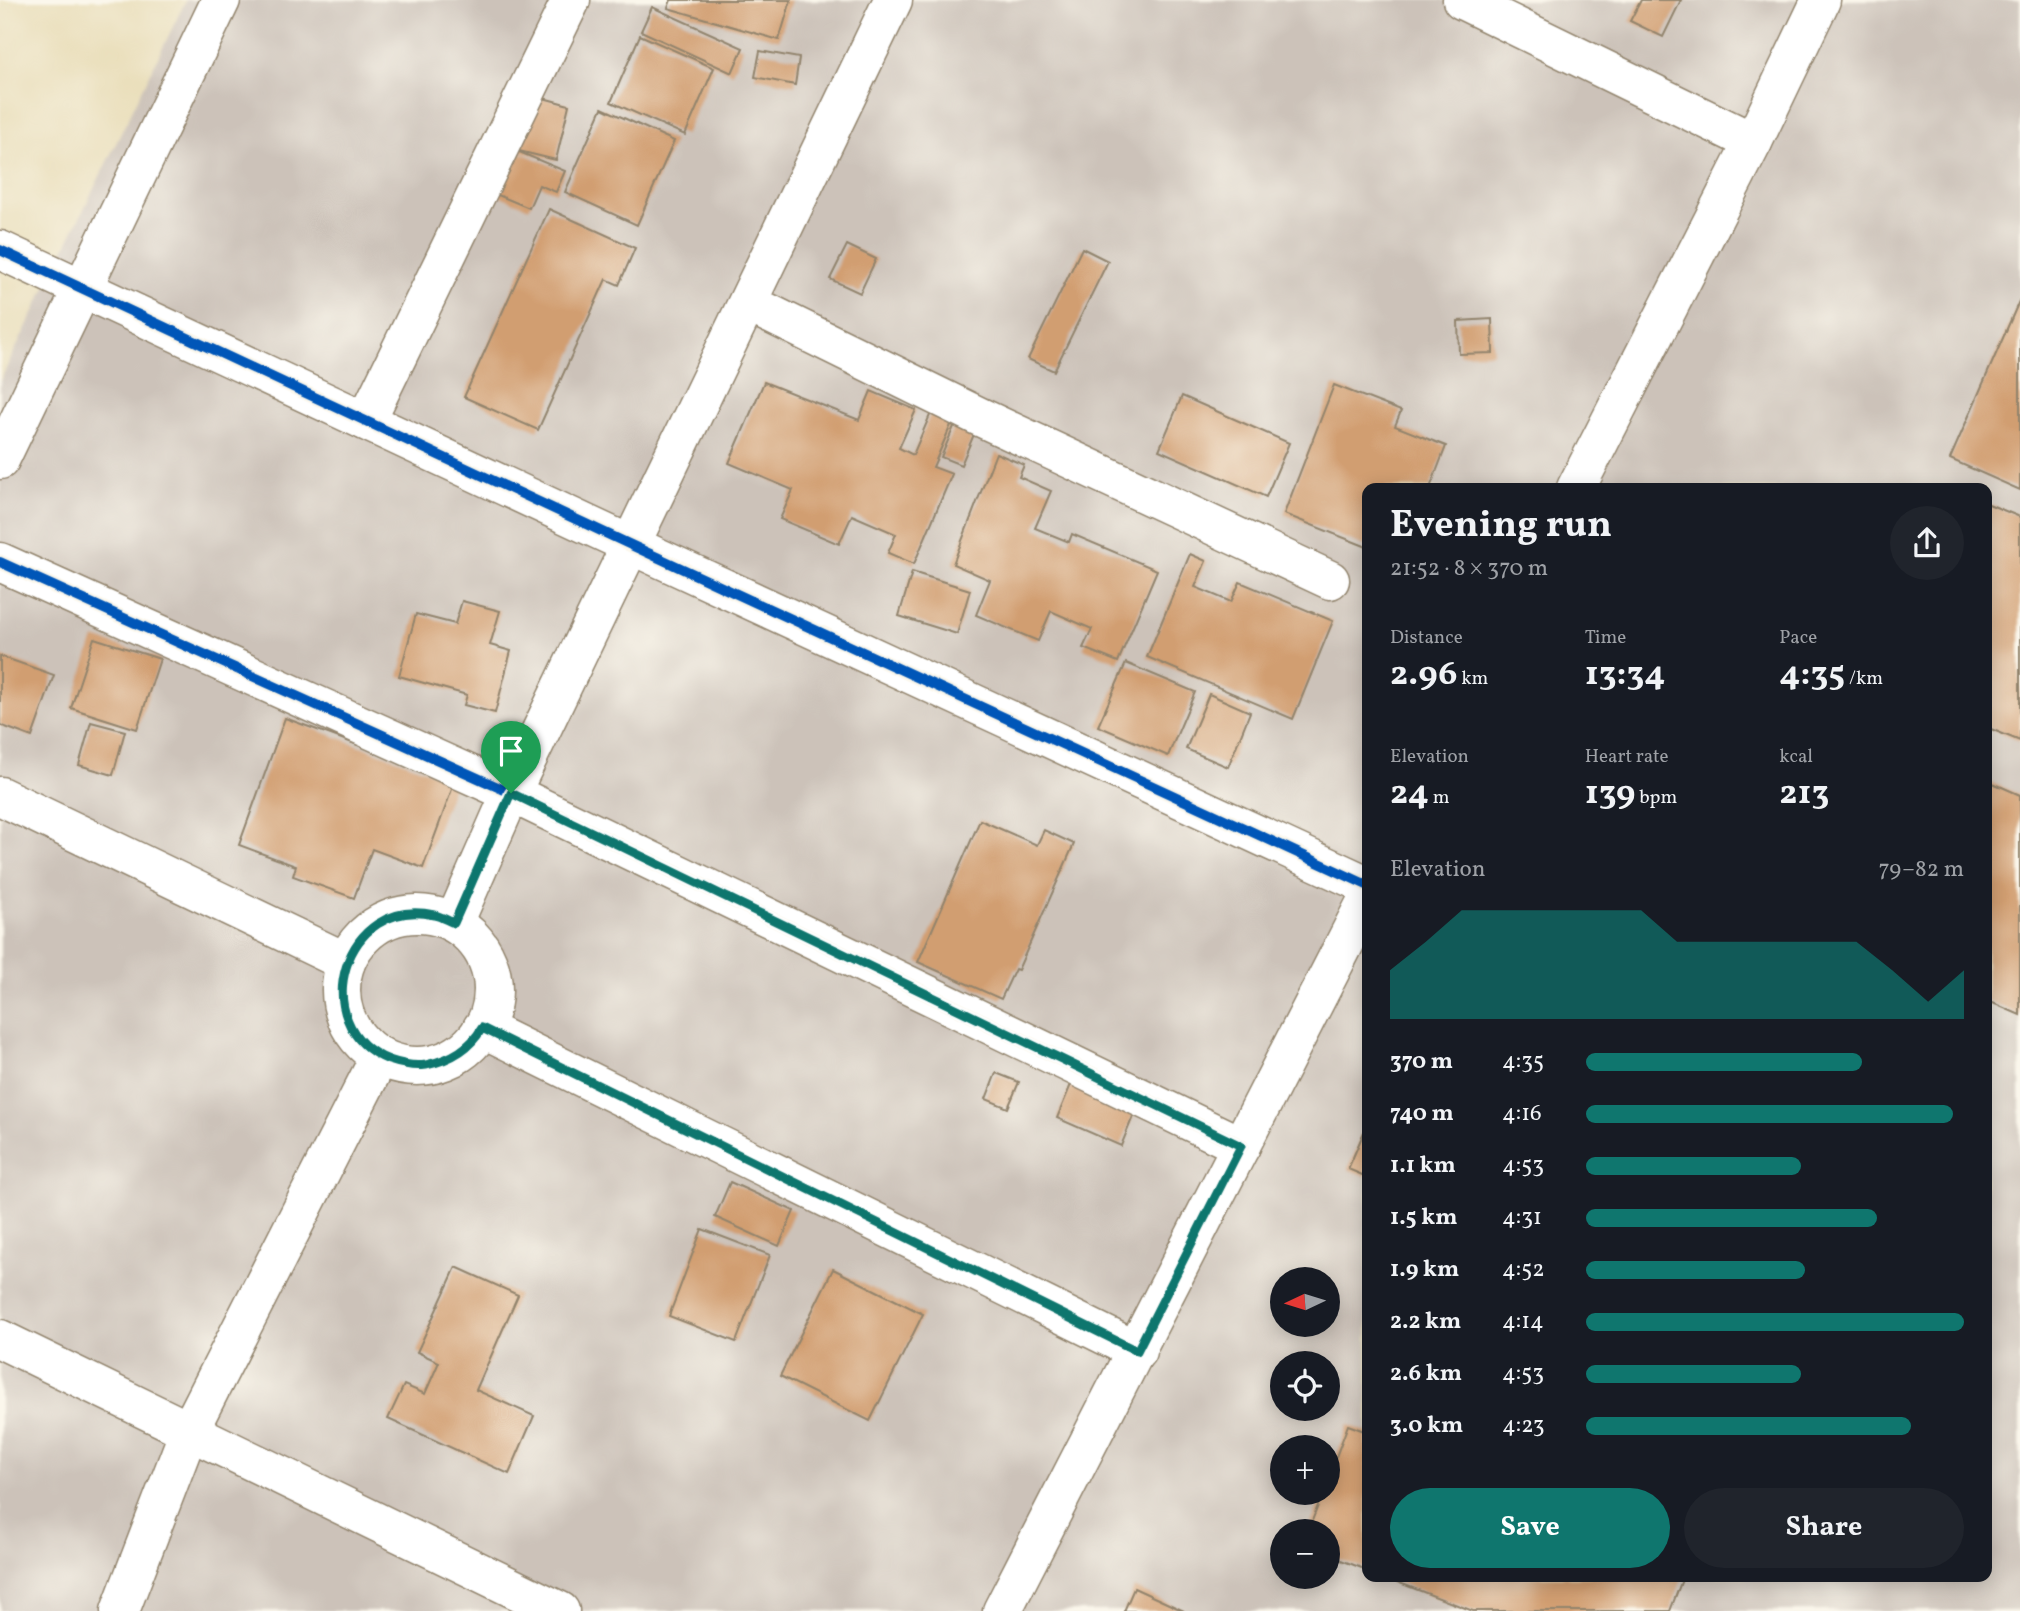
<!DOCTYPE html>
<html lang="en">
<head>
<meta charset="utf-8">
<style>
	:root { --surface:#171b24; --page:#20242c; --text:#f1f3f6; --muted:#9ea1a6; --accent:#0f766e }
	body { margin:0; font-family:Vollkorn,serif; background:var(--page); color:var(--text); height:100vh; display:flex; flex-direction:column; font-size:26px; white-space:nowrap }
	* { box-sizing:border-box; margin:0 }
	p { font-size:23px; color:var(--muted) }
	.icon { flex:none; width:38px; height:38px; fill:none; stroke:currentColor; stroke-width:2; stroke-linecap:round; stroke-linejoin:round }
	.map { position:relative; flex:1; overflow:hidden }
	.drawer { position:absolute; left:1362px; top:483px; width:630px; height:1099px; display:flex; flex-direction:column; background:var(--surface); border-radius:14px; box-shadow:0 4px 18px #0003 }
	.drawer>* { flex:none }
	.needle { width:46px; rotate:266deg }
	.tools { position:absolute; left:1270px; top:1267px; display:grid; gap:14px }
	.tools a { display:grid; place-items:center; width:70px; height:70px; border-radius:50%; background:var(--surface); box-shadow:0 4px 18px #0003; font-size:35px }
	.pin { position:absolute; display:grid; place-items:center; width:60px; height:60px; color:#fff; margin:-72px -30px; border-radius:50% 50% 50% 0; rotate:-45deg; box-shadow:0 0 7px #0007 }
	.pin .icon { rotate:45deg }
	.round { display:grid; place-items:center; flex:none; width:74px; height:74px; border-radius:37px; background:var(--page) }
	.overview { display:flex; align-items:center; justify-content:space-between; height:119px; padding:0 28px }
	h1 { font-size:38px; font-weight:700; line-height:52px }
	.figures { display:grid; grid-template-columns:repeat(3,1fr); gap:10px; height:119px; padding:7px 28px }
	.figures div { display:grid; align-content:center }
	.figures b { font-size:35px; font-weight:700 }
	.figures small { font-size:19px; font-weight:400 }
	.figures p { font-size:19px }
	.chart { height:196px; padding:14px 28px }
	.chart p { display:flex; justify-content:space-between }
	.chart svg { width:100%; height:126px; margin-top:7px; fill:var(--accent); opacity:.7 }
	.cta { display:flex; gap:14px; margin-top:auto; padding:14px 28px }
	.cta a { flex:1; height:80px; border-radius:42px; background:var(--accent); color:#fff; font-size:28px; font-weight:700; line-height:80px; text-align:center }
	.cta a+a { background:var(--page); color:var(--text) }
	ul { padding:0 28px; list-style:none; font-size:23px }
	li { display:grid; grid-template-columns:112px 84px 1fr; align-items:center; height:52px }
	li i { height:18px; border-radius:9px; background:var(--accent) }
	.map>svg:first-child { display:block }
</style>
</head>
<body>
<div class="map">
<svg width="2020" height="1611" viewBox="0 0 2020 1611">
	<rect width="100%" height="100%" fill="#fbf7ec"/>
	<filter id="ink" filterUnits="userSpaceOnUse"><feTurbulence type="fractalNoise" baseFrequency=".0143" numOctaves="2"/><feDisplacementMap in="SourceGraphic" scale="14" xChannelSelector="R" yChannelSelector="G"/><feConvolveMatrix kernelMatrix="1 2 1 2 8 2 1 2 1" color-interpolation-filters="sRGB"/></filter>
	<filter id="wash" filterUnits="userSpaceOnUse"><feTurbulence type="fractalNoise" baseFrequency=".00686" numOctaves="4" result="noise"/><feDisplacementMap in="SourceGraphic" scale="28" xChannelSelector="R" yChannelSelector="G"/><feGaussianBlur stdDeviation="1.57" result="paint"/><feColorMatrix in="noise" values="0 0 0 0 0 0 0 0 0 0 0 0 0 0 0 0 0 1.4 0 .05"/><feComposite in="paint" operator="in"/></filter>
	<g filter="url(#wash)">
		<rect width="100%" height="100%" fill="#eadfbc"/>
		<!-- industrial -->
		<path fill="#ccc2b9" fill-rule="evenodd" d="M 186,0 L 2020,0 L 2020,1611 L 0,1611 L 0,381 ZM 1367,488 L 1986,488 L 1986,1577 L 1367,1577 ZM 1283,1279 L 1328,1279 L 1328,1325 L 1283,1325 ZM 1283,1363 L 1328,1363 L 1328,1409 L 1283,1409 ZM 1283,1447 L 1328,1447 L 1328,1493 L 1283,1493 ZM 1283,1531 L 1328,1531 L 1328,1577 L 1283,1577 Z"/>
		<g id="blocks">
			<!-- building -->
			<g fill="#d19e71">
				<polygon points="671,0 791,0 779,40 668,8"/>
				<polygon points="1641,0 1681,0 1663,37 1630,21"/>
				<polygon points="652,7 743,48 732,73 641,31"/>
				<polygon points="640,35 714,68 685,135 611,102"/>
				<polygon points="760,51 799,58 795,85 755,77"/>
				<polygon points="532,95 569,105 556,160 519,151"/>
				<polygon points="602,108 674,141 637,225 565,192"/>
				<polygon points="512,149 565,171 556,192 539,185 529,208 493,193"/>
				<polygon points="549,209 635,248 619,285 606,279 538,430 464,397"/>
				<polygon points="847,245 876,259 860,293 830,279"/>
				<polygon points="1082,248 1108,261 1054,371 1028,359"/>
				<polygon points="2020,299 2020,490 1950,459"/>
				<polygon points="1492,319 1493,353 1459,354 1458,321"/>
				<polygon points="764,382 859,420 871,391 916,410 899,448 913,455 933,408 954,418 933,467 952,474 914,564 888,553 896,534 852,515 839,544 780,519 793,490 729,463"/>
				<polygon points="1334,385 1401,411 1395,426 1446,446 1430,488 1367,488 1367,547 1284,514"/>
				<polygon points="1182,396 1289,443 1266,497 1159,450"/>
				<polygon points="955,424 975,432 961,465 941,457"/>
				<polygon points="996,453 1024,465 1019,477 1051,491 1035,528 1069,542 1072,534 1157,570 1118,662 1083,648 1092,629 1051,611 1038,641 976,615 990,580 953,564"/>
				<polygon points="1986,503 2020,517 2020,741 1986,727"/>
				<polygon points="1190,554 1206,561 1195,587 1231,602 1240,582 1333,621 1293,719 1147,657"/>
				<polygon points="912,572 970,590 957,634 899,616"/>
				<polygon points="462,601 500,611 490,645 511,651 495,713 464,705 467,695 399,676 416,614 455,624"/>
				<polygon points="94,638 160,659 137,729 71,708"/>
				<polygon points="0,656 54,675 32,737 0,725"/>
				<polygon points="1126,663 1195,692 1168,756 1098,726"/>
				<polygon points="1209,694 1250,712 1228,767 1186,749"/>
				<polygon points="285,718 455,781 423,868 372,849 354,898 293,876 296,866 239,845"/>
				<polygon points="91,722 125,731 113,775 79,765"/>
				<polygon points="1986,780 2020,795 2020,1015 1986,1000"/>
				<polygon points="980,820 1037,845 1044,830 1074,844 1018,970 1015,969 1001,999 918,962"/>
				<polygon points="996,1073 1019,1082 1008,1108 986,1099"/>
				<polygon points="1072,1082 1136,1109 1121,1146 1057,1118"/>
				<polygon points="1367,1125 1367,1177 1348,1169"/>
				<polygon points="730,1182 794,1211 779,1246 715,1217"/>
				<polygon points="702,1229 770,1255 736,1342 669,1316"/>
				<polygon points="456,1267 518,1295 476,1390 534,1416 509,1474 388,1419 404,1385 425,1394 439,1362 417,1352"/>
				<polygon points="833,1269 923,1314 870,1421 780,1376"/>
				<polygon points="1348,1425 1367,1432 1367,1570 1328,1555 1328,1531 1308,1531 1323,1493 1328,1493 1328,1478"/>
				<polygon points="1384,1577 1683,1577 1670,1611 1473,1611"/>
				<polygon points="1134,1588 1184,1611 1124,1611"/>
			</g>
		</g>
	</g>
	<g filter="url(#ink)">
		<use href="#blocks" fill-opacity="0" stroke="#92846d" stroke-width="2"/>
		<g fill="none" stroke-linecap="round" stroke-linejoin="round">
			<defs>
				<g id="street">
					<polyline points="1462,0 1753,142"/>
					<polyline points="0,250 631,545 1367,885"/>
					<polyline points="748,303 978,416 1330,580"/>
					<polyline points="366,421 571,0"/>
					<polyline points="0,460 221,0"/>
					<polyline points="1576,488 1753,142 1821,0"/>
					<polyline points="0,562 511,793 1241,1146"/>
					<polyline points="0,796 346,962"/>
					<circle cx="417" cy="990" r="76"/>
					<polyline points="454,923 511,793 893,0"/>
					<polyline points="482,1028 1137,1351"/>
					<polyline points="0,1339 560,1611"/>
					<polyline points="120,1611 189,1431 380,1056"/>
					<polyline points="1002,1611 1367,900"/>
				</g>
			</defs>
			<!-- street casing -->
			<use href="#street" stroke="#92846d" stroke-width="41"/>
			<!-- street -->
			<use href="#street" stroke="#fff" stroke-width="38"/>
			<defs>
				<g id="cycleway">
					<polyline points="0,250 631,545 1367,885"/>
					<polyline points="0,562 511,793 1241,1146"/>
				</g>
			</defs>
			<!-- cycleway casing -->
			<use href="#cycleway" stroke="#fbf7ec" stroke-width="15"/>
			<!-- cycleway -->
			<use href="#cycleway" stroke="#0057b8" stroke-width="10"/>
		</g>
	</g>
	<g fill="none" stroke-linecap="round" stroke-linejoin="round" filter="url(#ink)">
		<defs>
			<path id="route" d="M 511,793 L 1241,1146 L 1137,1351 L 482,1028 C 470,1049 450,1060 426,1065 C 414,1067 401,1064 389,1060 C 304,1026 345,894 434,915 C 441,916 448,921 454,923 Z"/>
		</defs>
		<!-- route casing -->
		<use href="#route" stroke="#fff" stroke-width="14"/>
		<!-- route -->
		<use href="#route" stroke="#0f766e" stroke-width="9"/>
	</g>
</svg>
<div class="tools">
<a><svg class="needle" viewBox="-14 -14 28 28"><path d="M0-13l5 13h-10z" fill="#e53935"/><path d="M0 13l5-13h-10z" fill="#9ea1a6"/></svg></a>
<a><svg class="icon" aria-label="locate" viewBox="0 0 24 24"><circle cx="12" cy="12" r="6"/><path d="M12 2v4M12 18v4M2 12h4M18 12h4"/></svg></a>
<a>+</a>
<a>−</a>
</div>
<div class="pin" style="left:511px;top:793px;background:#1e9e55"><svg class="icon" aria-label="arrive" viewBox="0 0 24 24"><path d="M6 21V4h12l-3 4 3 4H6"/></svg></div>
<section class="drawer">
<div class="overview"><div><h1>Evening run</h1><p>21:52 · 8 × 370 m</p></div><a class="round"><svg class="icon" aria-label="share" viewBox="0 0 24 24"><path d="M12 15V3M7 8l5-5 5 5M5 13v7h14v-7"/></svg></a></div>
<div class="figures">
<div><p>Distance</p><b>2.96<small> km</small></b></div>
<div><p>Time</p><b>13:34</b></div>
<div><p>Pace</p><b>4:35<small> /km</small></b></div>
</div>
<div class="figures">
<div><p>Elevation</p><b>24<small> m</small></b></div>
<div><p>Heart rate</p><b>139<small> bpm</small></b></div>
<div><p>kcal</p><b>213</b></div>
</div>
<div class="chart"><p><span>Elevation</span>79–82 m</p>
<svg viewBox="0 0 160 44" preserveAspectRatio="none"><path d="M0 44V27L10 17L20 6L30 6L40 6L50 6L60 6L70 6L80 17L90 17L100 17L110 17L120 17L130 17L140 27L150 38L160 27V44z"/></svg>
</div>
<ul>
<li><b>370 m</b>4:35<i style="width:73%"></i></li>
<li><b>740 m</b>4:16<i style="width:97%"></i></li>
<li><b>1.1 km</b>4:53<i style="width:57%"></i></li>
<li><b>1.5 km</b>4:31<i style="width:77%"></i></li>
<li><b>1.9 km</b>4:52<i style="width:58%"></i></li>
<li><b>2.2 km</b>4:14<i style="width:100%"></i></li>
<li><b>2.6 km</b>4:53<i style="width:57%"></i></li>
<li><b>3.0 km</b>4:23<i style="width:86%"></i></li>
</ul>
<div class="cta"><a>Save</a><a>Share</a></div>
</section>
</div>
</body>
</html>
